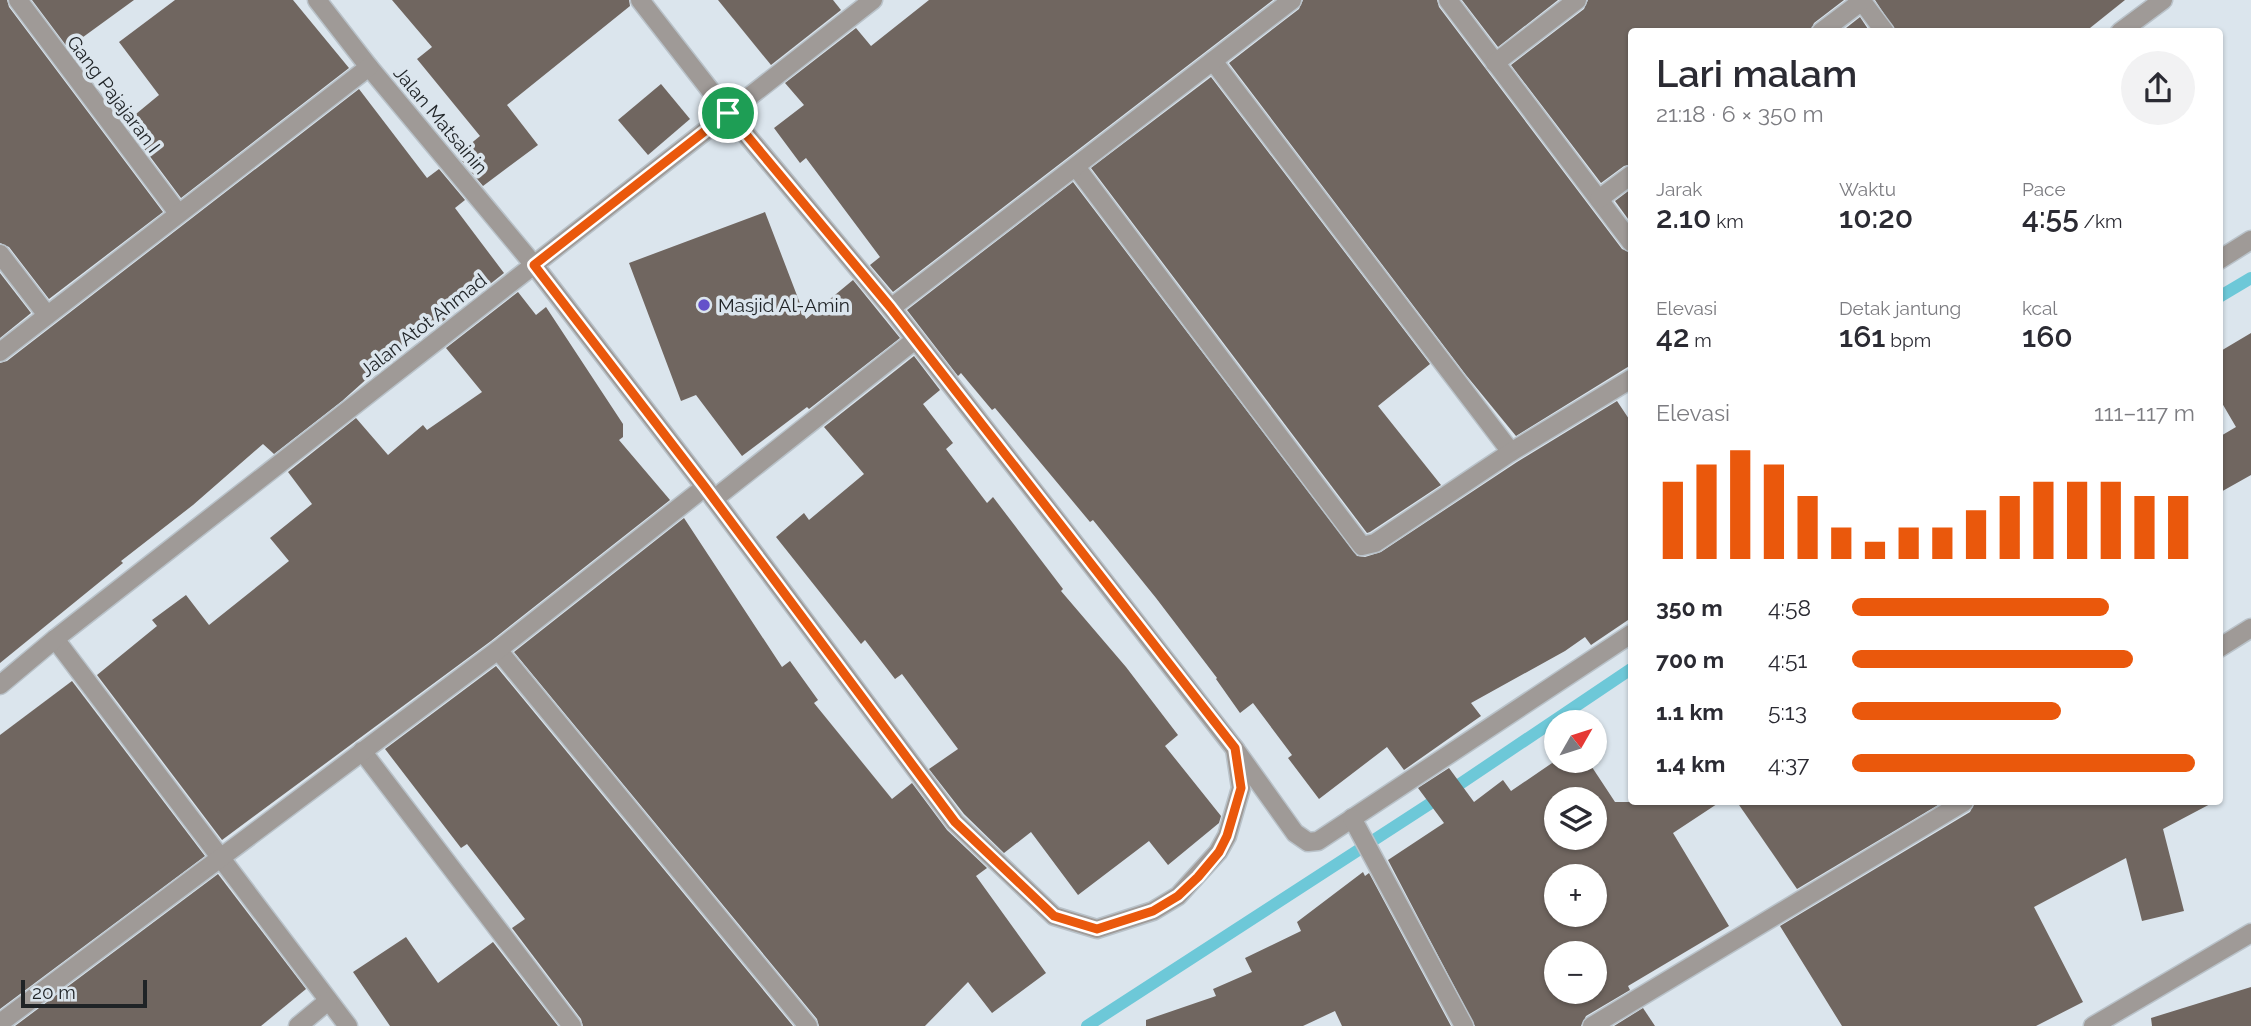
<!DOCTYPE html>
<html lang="id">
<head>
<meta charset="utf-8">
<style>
	:root { --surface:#fff; --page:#f2f2f3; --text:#2b2b33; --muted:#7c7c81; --accent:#ea580c }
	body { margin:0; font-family:Raleway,sans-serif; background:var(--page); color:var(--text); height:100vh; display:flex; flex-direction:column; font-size:26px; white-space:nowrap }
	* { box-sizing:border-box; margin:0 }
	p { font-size:23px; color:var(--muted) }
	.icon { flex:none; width:38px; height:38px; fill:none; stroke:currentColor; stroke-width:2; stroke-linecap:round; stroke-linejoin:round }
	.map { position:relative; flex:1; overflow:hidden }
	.details { position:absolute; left:1628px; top:28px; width:595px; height:777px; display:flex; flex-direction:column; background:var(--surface); border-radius:7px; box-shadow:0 2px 5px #0004 }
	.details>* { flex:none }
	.needle { width:46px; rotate:51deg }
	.buttons { position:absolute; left:1544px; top:710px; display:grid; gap:14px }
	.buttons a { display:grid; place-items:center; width:63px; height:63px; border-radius:50%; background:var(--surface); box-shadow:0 2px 5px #0004; font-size:35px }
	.scale { position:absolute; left:21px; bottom:18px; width:126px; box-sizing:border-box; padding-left:7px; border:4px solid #1f2326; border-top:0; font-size:19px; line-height:24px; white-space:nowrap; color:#1f2326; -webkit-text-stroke:5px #dbe5ed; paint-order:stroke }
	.pin { position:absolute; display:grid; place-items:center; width:60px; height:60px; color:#fff; margin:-30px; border:4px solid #fff; border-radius:50%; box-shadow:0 2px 7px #0007 }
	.round { display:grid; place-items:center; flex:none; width:74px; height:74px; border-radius:37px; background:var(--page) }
	.headline { display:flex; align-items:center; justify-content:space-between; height:119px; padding:0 28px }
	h1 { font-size:38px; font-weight:600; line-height:52px }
	.figures { display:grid; grid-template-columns:repeat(3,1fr); gap:10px; height:119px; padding:7px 28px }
	.figures div { display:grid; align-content:center }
	.figures b { font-size:30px; font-weight:600 }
	.figures small { font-size:19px; font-weight:400 }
	.figures p { font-size:19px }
	.chart { height:196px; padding:14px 28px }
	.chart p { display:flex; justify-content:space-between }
	.chart svg { width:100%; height:126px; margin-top:7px; stroke:var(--accent); stroke-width:6 }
	ul { padding:0 28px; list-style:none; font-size:23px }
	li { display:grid; grid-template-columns:112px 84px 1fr; align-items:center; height:52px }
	li i { height:18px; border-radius:9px; background:var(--accent) }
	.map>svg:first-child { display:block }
</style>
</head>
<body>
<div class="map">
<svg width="2251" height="1026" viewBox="0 0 2251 1026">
	<rect width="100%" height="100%" fill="#dbe5ed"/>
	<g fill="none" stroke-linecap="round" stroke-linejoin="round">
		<!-- stream -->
		<g stroke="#6dc8d8" stroke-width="12">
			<polyline points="2219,297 2251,278"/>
			<polyline points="1087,1026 1451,790 1631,669"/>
		</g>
	</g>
	<!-- building -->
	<g fill="#706660" fill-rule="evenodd">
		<polygon points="0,0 7,0 9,7 163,212 49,299 9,247 0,243"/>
		<polygon points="32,0 134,0 68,48"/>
		<polygon points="175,0 293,0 349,68 181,198 125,123 159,95 119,42"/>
		<polygon points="392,0 629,0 630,6 507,105 538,145 483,186 457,155 480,136 417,59 432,47"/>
		<polygon points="718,0 833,0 841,10 771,65"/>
		<polygon points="929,0 1273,0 893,292 870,265 880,257 806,158 800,163 774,128 804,105 785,83 856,28 871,46"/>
		<polygon points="1303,0 1437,0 1439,7 1622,249 1631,253 1631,365 1516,436 1466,375 1229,63 1299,9"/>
		<polygon points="1462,0 1558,0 1498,47"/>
		<polygon points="1588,0 1844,0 1814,23 1810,32 1631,32 1631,164 1624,166 1601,183 1511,65 1584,9"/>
		<polygon points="1875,0 2125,0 2085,32 1896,32"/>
		<polygon points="1860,17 1870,32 1841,32"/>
		<polygon points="1211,77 1430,364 1378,406 1441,485 1370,532 1367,533 1091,168"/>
		<polygon points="661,84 690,119 648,155 618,120"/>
		<polygon points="359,89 427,178 439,169 465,200 455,208 504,273 432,330 427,325 342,401 274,454 263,444 193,505 121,561 123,563 0,663 0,363 7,361"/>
		<polygon points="1073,182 1357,556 1365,557 1381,552 1517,462 1617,401 1631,422 1631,618 1591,645 1585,637 1565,651 1471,703 1481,716 1404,770 1387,747 1319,799 1288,758 1292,755 1253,703 1240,713 1216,679 1217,678 1156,598 1093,520 1090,522 995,408 992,410 961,373 958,376 907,310"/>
		<polygon points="1631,189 1631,223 1615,201"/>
		<polygon points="765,212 806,319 853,280 900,338 809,409 807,407 742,456 696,395 681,401 629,263"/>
		<polygon points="0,273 31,313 0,338"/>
		<polygon points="518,292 536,315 546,307 623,424 623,437 619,440 670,500 491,641 222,840 97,675 157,626 152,620 186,595 209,625 289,561 270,538 312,504 288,472 356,418 388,455 423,425 427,430 482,392 446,348"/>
		<polygon points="2251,333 2251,475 2219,493 2219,437 2236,427 2219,398 2219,352"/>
		<polygon points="914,356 940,390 923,404 953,443 946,449 987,503 993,497 1063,589 1061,591 1126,667 1178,735 1165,746 1221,816 1219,823 1168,865 1149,841 1078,895 1031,832 1004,853 964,814 929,769 958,749 902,674 895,679 865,640 861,644 776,537 804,513 809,520 864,474 824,427"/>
		<polygon points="684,518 782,667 790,661 818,700 814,703 892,799 912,783 947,830 987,868 976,876 1046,973 992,1013 968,982 925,1026 819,1026 817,1019 514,652"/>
		<polygon points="496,666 793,1026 583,1026 581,1019 512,928 525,919 467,844 461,848 385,749"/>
		<polygon points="72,681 205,856 0,1009 0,735"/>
		<path d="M 1555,761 L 1588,761 L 1615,802 L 1720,802 L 1673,833 L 1729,926 L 1628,986 L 1630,990 L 1586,1016 L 1581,1026 L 1475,1026 L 1388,860 L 1444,823 L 1418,788 L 1449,768 L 1474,802 L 1503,780 L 1511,791 ZM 1556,800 L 1594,800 L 1594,838 L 1556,838 ZM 1556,877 L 1594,877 L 1594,915 L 1556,915 ZM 1556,954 L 1594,954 L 1594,992 L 1556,992 Z"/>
		<polygon points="1737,802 1943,802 1797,889"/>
		<polygon points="1975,802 2214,802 2163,829 2184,911 2142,921 2126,858 2034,907 2083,1002 2036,1026 1842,1026 1780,926 1970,812"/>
		<polygon points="1363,872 1365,876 1369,873 1451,1026 1342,1026 1335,1011 1303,1026 1146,1026 1146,1020 1216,996 1213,989 1252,972 1245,958 1301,931 1297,922"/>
		<polygon points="218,874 306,989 261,1026 15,1026"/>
		<polygon points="406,937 438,983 493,942 558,1026 390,1026 353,972"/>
		<polygon points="2251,987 2251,1026 2152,1026 2151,1018"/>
		<polygon points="1643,1008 1655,1026 1614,1026"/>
	</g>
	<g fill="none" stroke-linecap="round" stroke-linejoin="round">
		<defs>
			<g id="minor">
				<polyline points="18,0 178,213"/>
				<polyline points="317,0 369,67 534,265 705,487 955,822 1054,916 1097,929 1153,911 1178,896 1218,852 1227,836 1241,788 1235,749"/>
				<polyline points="640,0 728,113 891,308 1235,749 1295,833 1308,842 1318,841 1631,634"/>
				<polyline points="1448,0 1631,242"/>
				<polyline points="1861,0 1885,32"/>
				<polyline points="1821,32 1862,1"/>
				<polyline points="2120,32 2163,0"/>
				<polyline points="1213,61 1511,452"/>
				<polyline points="1495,63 1577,0"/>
				<polyline points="1076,167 1362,546 1375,543 1511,452 1631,379"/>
				<polyline points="1599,199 1631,175"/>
				<polyline points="0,254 47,315"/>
				<polyline points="2219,260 2251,240"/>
				<polyline points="891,308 1292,0"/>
				<polyline points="0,352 369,67"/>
				<polyline points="714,499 915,340"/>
				<polyline points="55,639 348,1026"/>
				<polyline points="2219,648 2251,628"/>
				<polyline points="498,650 808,1026"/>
				<polyline points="0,685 55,639 873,0"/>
				<polyline points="362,751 572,1026"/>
				<polyline points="1352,818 1464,1026"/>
				<polyline points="0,1023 498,650 705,487"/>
				<polyline points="298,1026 328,1001"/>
				<polyline points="1592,1026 1964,802"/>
				<polyline points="2093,1026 2251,933"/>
			</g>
		</defs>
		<!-- minor casing -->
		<use href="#minor" stroke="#b9c2c9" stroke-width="21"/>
		<!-- minor -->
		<use href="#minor" stroke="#9f9a97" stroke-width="18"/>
	</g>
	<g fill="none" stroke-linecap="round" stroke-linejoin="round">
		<defs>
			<polygon id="route" points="728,113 891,308 1235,748 1241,788 1227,836 1219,852 1198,877 1178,896 1153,911 1097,929 1054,916 955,822 705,487 534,265"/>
		</defs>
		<!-- route casing -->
		<use href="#route" stroke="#fff" stroke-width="14"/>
		<!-- route -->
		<use href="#route" stroke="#ea580c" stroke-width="9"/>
	</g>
	<!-- markers -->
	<circle fill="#6451ca" stroke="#dbe5ed" stroke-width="2.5" cx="704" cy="305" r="7"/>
	<g text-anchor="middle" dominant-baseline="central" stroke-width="7" stroke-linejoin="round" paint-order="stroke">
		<!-- street labels -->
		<g font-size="19" fill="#1f2326" stroke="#dbe5ed">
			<text transform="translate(114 94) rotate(53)">Gang Pajajaran I</text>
			<text transform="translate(441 120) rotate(50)">Jalan Matsainin</text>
			<text transform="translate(423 325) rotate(-38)">Jalan Atot Ahmad</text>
		</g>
		<!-- poi labels -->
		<g font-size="19" fill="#1f2326" stroke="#dbe5ed" text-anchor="start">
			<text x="718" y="305">Masjid Al-Amin</text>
		</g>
	</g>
</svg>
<div class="buttons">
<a><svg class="needle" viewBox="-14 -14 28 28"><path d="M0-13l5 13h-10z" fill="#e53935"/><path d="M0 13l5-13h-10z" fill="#7c7c81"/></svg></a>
<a><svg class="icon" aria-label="layers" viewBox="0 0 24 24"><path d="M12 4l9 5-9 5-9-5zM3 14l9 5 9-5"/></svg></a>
<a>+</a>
<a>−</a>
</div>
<div class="scale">20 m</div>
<div class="pin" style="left:728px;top:113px;background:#1e9e55"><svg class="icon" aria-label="arrive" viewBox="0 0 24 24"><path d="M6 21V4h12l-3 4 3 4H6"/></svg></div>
<section class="details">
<div class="headline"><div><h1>Lari malam</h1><p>21:18 · 6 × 350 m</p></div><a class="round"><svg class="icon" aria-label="share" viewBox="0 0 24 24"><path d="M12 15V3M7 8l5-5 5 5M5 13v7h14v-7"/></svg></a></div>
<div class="figures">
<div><p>Jarak</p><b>2.10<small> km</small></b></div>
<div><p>Waktu</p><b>10:20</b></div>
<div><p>Pace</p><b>4:55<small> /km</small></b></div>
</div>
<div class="figures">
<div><p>Elevasi</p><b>42<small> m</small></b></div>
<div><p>Detak jantung</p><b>161<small> bpm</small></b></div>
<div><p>kcal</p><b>160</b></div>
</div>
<div class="chart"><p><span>Elevasi</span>111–117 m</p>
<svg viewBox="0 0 160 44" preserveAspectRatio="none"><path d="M5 44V17M15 44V11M25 44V6M35 44V11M45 44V22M55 44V33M65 44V38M75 44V33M85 44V33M95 44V27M105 44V22M115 44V17M125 44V17M135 44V17M145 44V22M155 44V22"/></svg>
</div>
<ul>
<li><b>350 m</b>4:58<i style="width:75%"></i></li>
<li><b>700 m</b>4:51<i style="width:82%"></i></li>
<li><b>1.1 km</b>5:13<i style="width:61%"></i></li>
<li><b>1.4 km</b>4:37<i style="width:100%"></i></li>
</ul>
</section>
</div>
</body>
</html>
